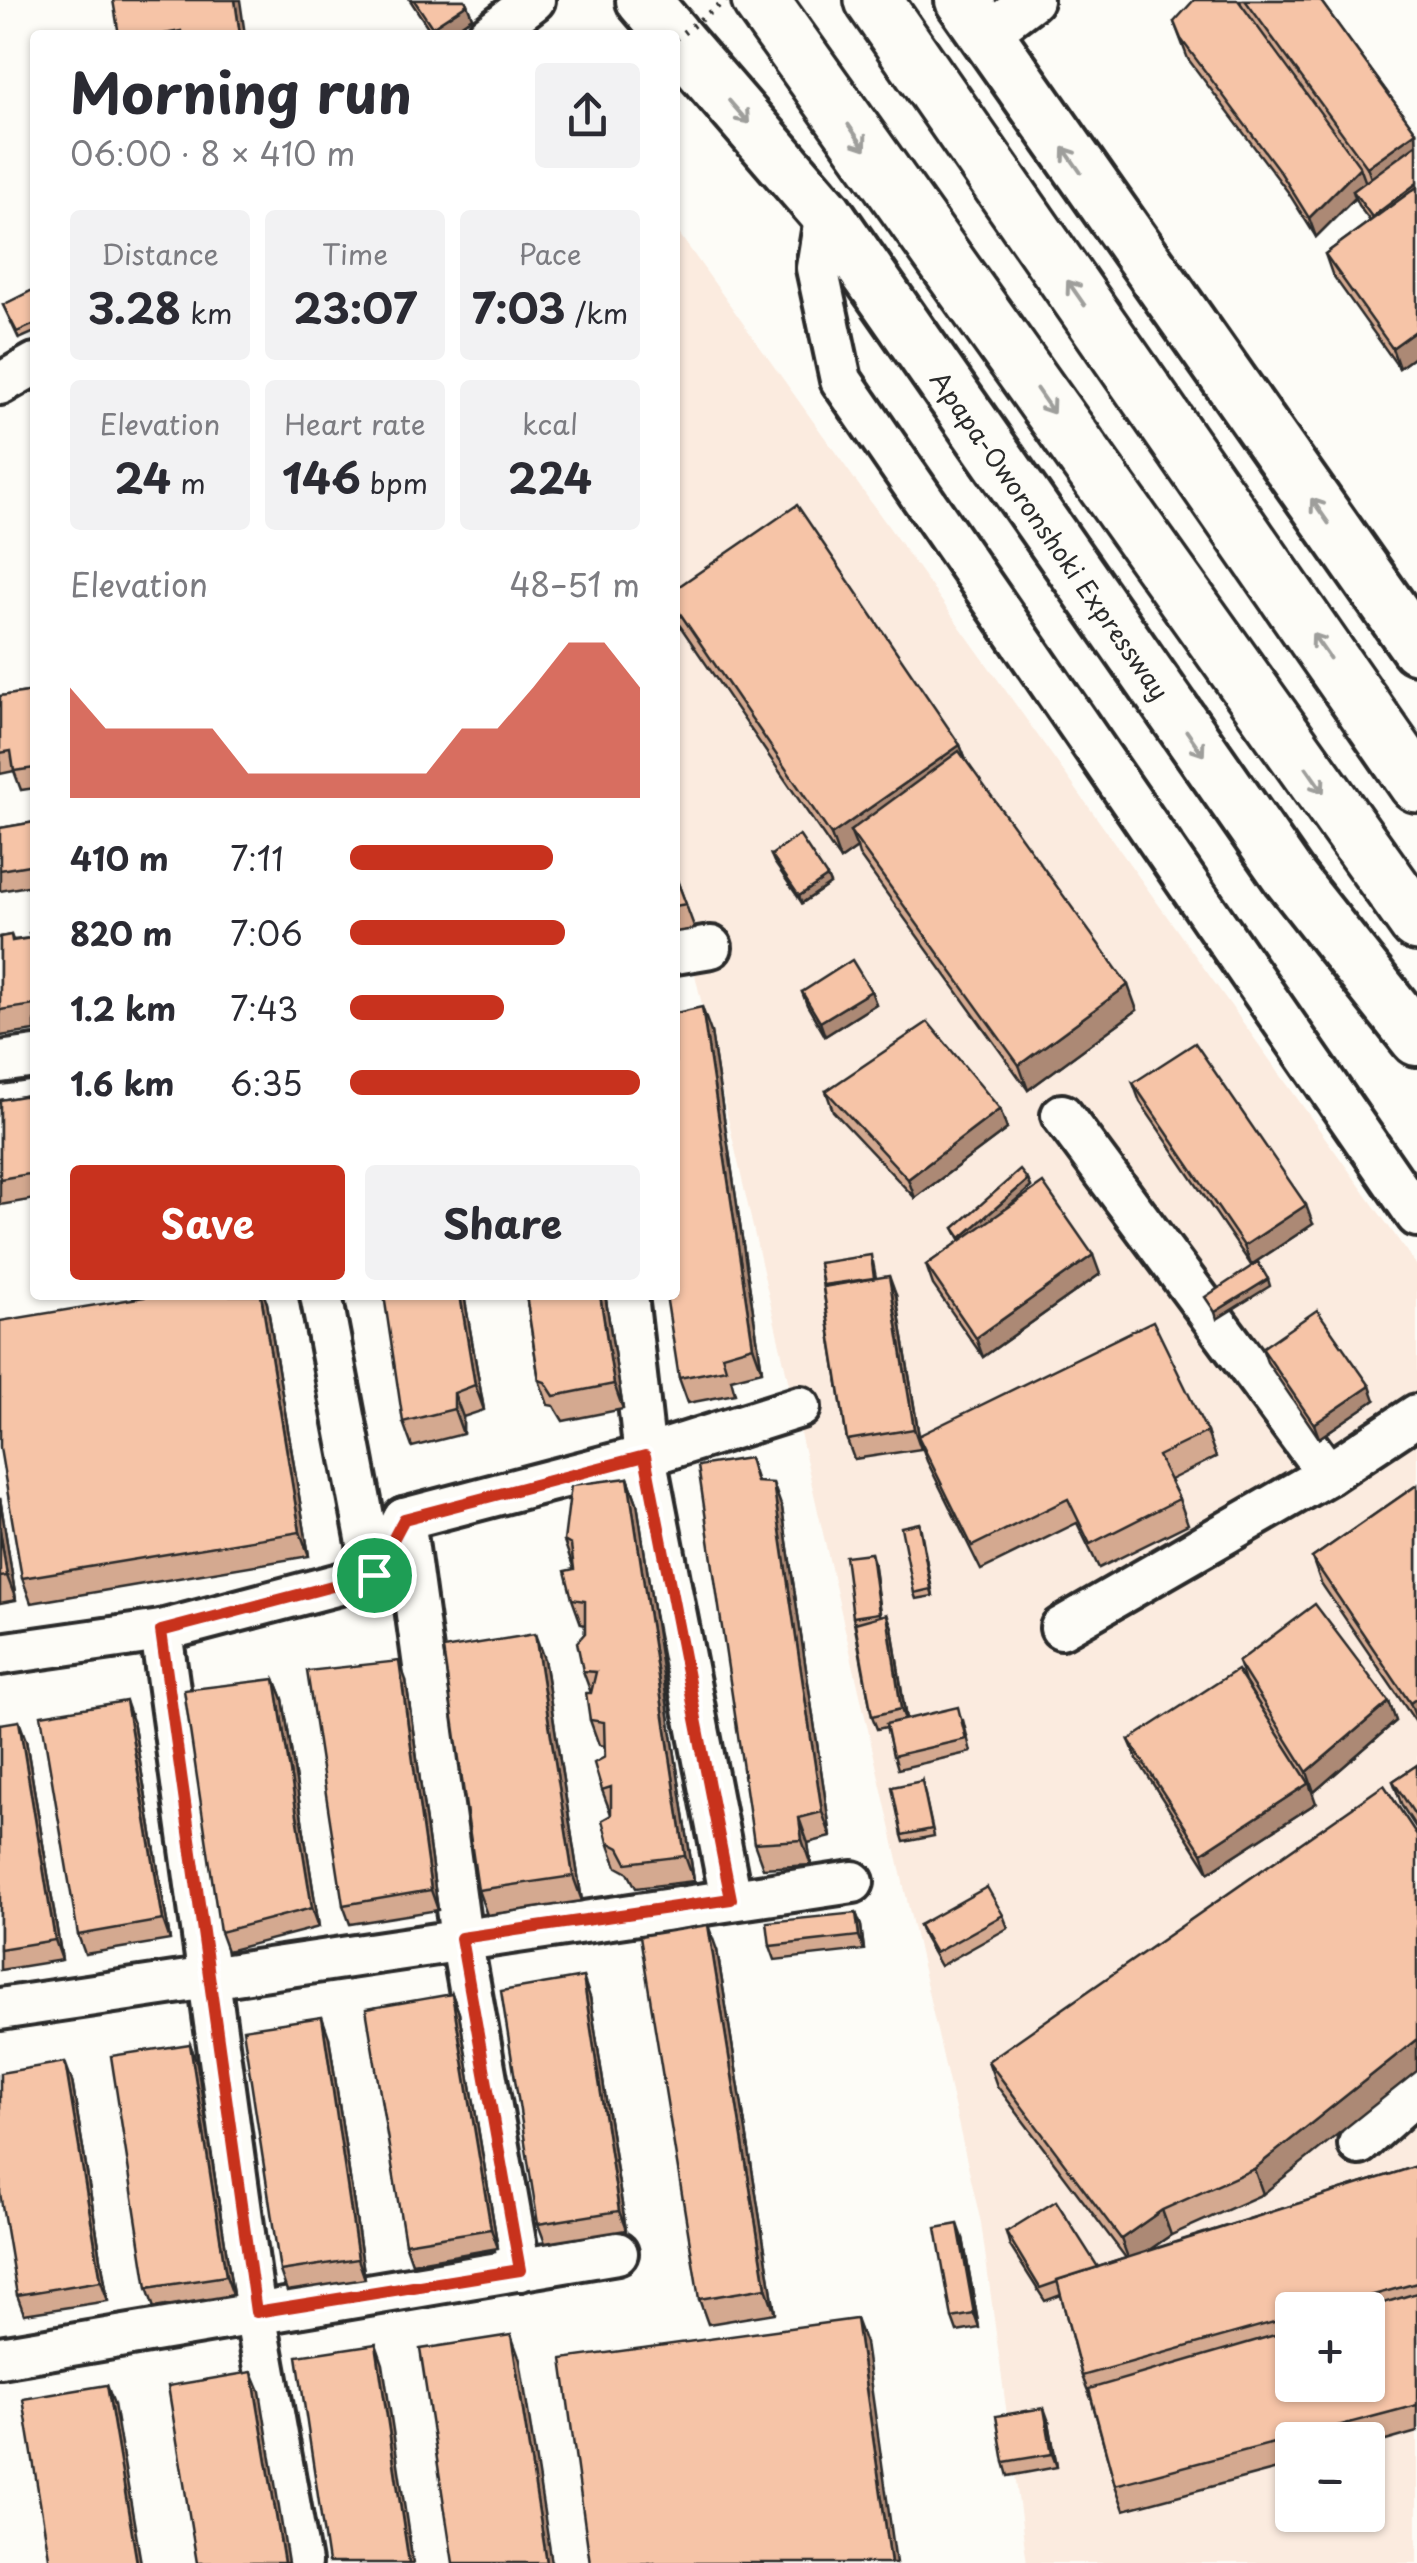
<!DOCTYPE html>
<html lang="en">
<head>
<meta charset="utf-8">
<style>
	:root { --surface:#fff; --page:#f2f2f3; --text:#2b2b33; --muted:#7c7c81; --accent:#c8321e }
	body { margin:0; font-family:"Playpen Sans",sans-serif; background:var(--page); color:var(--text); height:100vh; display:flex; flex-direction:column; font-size:38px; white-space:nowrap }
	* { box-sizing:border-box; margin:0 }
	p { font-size:32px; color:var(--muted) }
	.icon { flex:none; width:55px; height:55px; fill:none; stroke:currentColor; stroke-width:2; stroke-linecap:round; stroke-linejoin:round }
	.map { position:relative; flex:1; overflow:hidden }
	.sheet { position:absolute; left:30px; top:30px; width:650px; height:1270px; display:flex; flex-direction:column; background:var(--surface); border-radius:10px; box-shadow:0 2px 8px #0004 }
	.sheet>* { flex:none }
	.buttons { position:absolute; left:1275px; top:2292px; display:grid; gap:20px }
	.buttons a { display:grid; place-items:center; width:110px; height:110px; border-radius:10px; background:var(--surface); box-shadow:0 2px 8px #0004; font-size:50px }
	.pin { position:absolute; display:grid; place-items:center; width:85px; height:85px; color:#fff; margin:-42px; border:5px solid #fff; border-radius:50%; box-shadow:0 2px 10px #0007 }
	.round { display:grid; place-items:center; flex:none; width:105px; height:105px; border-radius:10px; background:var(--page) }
	.head { display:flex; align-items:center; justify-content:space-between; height:170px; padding:0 40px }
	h1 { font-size:55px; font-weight:700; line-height:75px }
	.figures { display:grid; grid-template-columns:repeat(3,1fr); gap:15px; height:170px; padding:10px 40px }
	.figures div { display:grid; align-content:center; border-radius:10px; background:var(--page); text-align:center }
	.figures b { font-size:42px; font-weight:700 }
	.figures small { font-size:28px; font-weight:400 }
	.figures p { font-size:28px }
	.chart { height:280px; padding:20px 40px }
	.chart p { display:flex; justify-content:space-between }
	.chart svg { width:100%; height:180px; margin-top:10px; fill:var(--accent); opacity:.7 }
	.cta { display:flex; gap:20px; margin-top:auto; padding:20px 40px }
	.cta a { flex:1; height:115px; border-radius:10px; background:var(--accent); color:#fff; font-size:40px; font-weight:700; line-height:115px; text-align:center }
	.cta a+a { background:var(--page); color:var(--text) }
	ul { padding:0 40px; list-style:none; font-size:32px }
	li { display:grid; grid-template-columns:160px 120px 1fr; align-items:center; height:75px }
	li i { height:25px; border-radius:12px; background:var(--accent) }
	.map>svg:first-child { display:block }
</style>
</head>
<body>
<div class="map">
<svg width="1417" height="2563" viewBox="0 0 1417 2563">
	<rect width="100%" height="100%" fill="#fdfcf7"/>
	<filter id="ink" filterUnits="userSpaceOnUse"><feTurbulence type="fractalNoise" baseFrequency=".01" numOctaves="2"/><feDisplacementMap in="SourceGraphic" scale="20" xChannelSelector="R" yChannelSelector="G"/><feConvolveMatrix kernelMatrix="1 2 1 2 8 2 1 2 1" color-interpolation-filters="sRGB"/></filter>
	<g filter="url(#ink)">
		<!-- built -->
		<path fill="#fbebdf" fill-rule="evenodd" d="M 675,228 L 1417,1266 L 1417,2563 L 1027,2563 L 981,2223 L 675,887 ZM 1292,2310 L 1368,2310 L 1368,2385 L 1292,2385 ZM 1292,2440 L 1368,2440 L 1368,2515 L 1292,2515 Z"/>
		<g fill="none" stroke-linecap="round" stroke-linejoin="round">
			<defs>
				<g id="minor">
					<polyline points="488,35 534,0"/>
					<polyline points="984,36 1032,0"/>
					<polyline points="826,213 817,268 841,380 1417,1216"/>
					<polyline points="0,384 35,364"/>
					<polyline points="675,953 711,947"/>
					<polyline points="0,1062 35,1057"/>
					<polyline points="1062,1115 1328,1474 1417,1415"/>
					<polyline points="321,1295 374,1575"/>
					<polyline points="627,1295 645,1456 731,1899"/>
					<polyline points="404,1519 645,1456 800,1407"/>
					<polyline points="1061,1628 1328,1474"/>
					<polyline points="161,1631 255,2313 300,2563"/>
					<polyline points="0,1654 161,1631 374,1575 404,1519 461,1938 520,2270"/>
					<polyline points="0,2009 853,1882"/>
					<polyline points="1359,2144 1417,2092"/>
					<polyline points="0,2357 617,2253"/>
				</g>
				<g id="major">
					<polyline points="643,0 673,35"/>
					<polyline points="962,0 1417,647"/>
					<polyline points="675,38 826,213 1289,877 1417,1039"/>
				</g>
				<g id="highway">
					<polyline points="760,0 1417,923"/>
					<polyline points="873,0 1417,784"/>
				</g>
			</defs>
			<!-- minor casing -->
			<use href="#minor" stroke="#2b2b2b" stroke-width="48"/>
			<!-- major casing -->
			<use href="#major" stroke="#2b2b2b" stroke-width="60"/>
			<!-- highway casing -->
			<use href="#highway" stroke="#2b2b2b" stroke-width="62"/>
			<!-- minor -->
			<use href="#minor" stroke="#fdfcf7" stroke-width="40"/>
			<!-- major -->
			<use href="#major" stroke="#fdfcf7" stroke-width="52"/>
			<!-- highway -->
			<use href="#highway" stroke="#fdfcf7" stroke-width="55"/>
			<!-- path-bridge -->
			<polyline stroke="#2b2b2b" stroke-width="6" stroke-dasharray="2.5 8" stroke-linecap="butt" points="675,39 726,0"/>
		</g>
		<!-- wall -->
		<g fill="#d4a990" stroke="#2b2b2b" stroke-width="2.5" fill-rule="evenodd">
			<polygon points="410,0 465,0 472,17 445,35 433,35"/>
			<polygon points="1240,0 1320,0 1416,132 1417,355 1399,368 1332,274 1325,254 1370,221 1358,205 1355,198 1316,237 1288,192 1188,59 1174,22 1241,4"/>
			<polygon points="35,289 35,332 19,339 3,305"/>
			<polygon points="675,589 960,745 966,761 1137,1010 1028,1090 859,855 857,848 840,860 676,620"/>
			<polygon points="35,691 35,788 21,790 14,771 0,774 0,696"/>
			<polygon points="35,822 35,890 33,885 0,891 0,828"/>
			<polygon points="771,855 827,877 830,884 802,903 774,862"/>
			<polygon points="675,875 695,929 675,932"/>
			<polygon points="35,932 35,1031 0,1036 0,937 11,935 13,940 31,938"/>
			<polygon points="871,991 876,1004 825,1036 807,1005 802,992"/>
			<polygon points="679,1013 711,1032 762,1371 731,1379 735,1394 688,1403 679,1378"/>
			<polygon points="1133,1083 1313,1224 1251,1265 1140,1102"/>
			<polygon points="826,1091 1000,1109 1007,1129 915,1198 833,1111"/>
			<polygon points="35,1094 35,1199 0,1205 0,1100"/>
			<polygon points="1028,1180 1031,1187 1001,1212 1100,1274 983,1357 933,1285 926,1265 961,1241 954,1228"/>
			<polygon points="873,1262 876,1278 896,1295 919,1436 1207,1432 1216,1457 1170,1480 1179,1499 1188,1524 1099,1568 1077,1523 981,1570 927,1461 919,1438 921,1449 854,1459 847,1440 819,1263"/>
			<polygon points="464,1295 484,1410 463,1417 463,1434 412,1447 403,1422"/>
			<polygon points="526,1295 605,1295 623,1409 563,1421 554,1406 548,1405 539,1380"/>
			<polygon points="267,1303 309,1556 31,1603 22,1578"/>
			<polygon points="1262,1348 1375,1400 1319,1438 1267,1362"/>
			<polygon points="749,1458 757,1482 782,1508 831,1837 808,1843 811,1865 763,1868 754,1843"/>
			<polygon points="628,1478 637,1503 694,1881 636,1888 628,1873 617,1867 608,1842 611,1814 602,1790 605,1746 599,1745 590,1720 591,1693 583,1671 585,1625 581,1624 572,1599 574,1569 564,1541"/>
			<polygon points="1417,1485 1417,1724 1321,1583 1312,1558"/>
			<polygon points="0,1498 16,1600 0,1603"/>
			<polygon points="919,1523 933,1596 916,1599 914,1593"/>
			<polygon points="873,1560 880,1616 892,1627 906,1719 963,1720 971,1752 898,1769 886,1727 877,1729 872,1716 853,1617"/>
			<polygon points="544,1659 582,1901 487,1915 478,1890"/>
			<polygon points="1238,1662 1389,1702 1396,1721 1314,1792 1245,1682"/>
			<polygon points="275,1679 283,1699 319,1927 227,1951 220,1932"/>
			<polygon points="406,1680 438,1910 350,1924 343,1905"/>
			<polygon points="133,1721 170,1940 85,1954 78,1935"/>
			<polygon points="0,1724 26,1740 62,1960 0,1970"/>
			<polygon points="1129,1740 1316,1803 1209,1872 1137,1759"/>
			<polygon points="1417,1765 1417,1829 1402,1806 1393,1781"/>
			<polygon points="922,1781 934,1836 904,1842 902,1835"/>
			<path d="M 1417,1835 L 1263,2194 L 1171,2235 L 1147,2251 L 1417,2166 L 1417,2432 L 1368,2446 L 1368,2440 L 1292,2440 L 1292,2465 L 1124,2510 L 1115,2485 L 1092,2401 L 1082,2376 L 1061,2295 L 1045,2301 L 1010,2246 L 1006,2232 L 1098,2267 L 1126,2258 L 997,2086 L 988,2061 ZM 1292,2310 L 1368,2310 L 1292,2385 Z"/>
			<polygon points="856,1913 861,1926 864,1950 775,1960 770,1946"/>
			<polygon points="1003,1915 1008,1928 940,1966 924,1938 919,1925"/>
			<polygon points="717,1950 775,2313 708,2324 699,2299"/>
			<polygon points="452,1994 459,2013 498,2248 412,2263 405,2243"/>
			<polygon points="590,1997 626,2230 545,2243 538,2224"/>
			<polygon points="329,2037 365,2279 287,2291 280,2271"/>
			<polygon points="190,2044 197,2063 233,2295 154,2308 147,2288"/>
			<polygon points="72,2081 108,2301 24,2314 17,2295"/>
			<polygon points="963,2238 979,2328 957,2332 952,2318"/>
			<polygon points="1049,2422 1057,2467 1008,2476 1004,2462"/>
		</g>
		<!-- shaded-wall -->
		<g fill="#ac8975" stroke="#2b2b2b" stroke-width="2.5">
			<polygon points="235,0 240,0 245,35 240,35"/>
			<polygon points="467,4 472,17 445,35 434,35 432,27"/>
			<polygon points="1416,132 1417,156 1374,187 1367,167"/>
			<polygon points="1360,167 1367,186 1353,191 1355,198 1316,237 1309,218"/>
			<polygon points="1417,183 1417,200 1376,230 1372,217"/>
			<polygon points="1417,330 1417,355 1399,368 1392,348"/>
			<polygon points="960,745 970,770 850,831 857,848 840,860 831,835"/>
			<polygon points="827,877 830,884 802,903 799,896"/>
			<polygon points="1128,985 1137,1010 1028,1090 1019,1065"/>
			<polygon points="871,991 876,1004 825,1036 820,1022"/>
			<polygon points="702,1007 711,1032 762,1371 753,1346"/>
			<polygon points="1000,1109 1007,1129 915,1198 908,1179"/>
			<polygon points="1028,1180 1031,1187 964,1245 961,1238"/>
			<polygon points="1306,1205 1313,1224 1251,1265 1244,1246"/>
			<polygon points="1093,1255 1100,1274 983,1357 976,1338"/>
			<polygon points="889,1276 896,1295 921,1449 914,1429"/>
			<polygon points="1268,1279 1270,1286 1217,1319 1215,1312"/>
			<polygon points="261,1295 264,1295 267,1303 309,1556 300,1532"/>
			<polygon points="460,1295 464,1295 484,1410 475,1385"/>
			<polygon points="600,1295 605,1295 623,1409 614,1384"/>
			<polygon points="1370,1386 1375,1400 1319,1438 1314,1424"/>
			<polygon points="454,1393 463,1417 463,1434 454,1409"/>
			<polygon points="628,1478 637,1503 694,1881 685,1856"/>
			<polygon points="773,1483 782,1508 831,1837 822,1812"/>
			<polygon points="0,1498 16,1600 7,1576 0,1530"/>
			<polygon points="919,1523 921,1530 933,1596 931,1589"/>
			<polygon points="871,1553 873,1560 881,1620 879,1613"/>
			<polygon points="887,1614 892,1627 906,1722 901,1709"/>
			<polygon points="535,1634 544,1659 582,1901 573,1876"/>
			<polygon points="399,1661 406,1680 438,1910 431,1890"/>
			<polygon points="275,1679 283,1699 319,1927 312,1908"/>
			<polygon points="1417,1698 1417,1721 1410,1703"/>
			<polygon points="126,1701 133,1721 170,1940 163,1920"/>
			<polygon points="1389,1702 1396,1721 1314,1792 1307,1772"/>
			<polygon points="19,1721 26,1740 62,1960 55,1940"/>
			<polygon points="1309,1783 1316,1803 1209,1872 1202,1853"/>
			<polygon points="799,1818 808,1843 811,1865 802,1840"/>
			<polygon points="856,1913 861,1926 864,1950 859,1936"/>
			<polygon points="708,1925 717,1950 775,2313 766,2288"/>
			<polygon points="583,1977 590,1997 626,2230 619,2211"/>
			<polygon points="452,1994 459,2013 498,2248 491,2229"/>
			<polygon points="322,2017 329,2037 365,2279 358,2259"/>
			<polygon points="1417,2039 1417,2071 1263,2194 1254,2169"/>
			<polygon points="190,2044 197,2063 233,2295 226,2276"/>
			<polygon points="65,2062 72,2081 108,2301 101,2281"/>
			<polygon points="1162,2210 1171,2235 1130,2263 1121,2239"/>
			<polygon points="958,2224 963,2238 979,2328 974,2314"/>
			<polygon points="856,2319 865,2343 896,2563 891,2563"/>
			<polygon points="511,2335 520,2360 552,2563 547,2563"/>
			<polygon points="376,2344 383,2364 413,2563 409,2563"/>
			<polygon points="252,2372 260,2391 288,2563 284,2563"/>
			<polygon points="107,2385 114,2404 141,2563 137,2563"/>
			<polygon points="1044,2408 1049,2422 1057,2467 1052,2454"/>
		</g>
		<!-- building -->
		<g fill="#f6c4a7" stroke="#2b2b2b" stroke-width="2.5">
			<polygon points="113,0 235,0 240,35 182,35 181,31 159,35 119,35"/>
			<polygon points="414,0 465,0 467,4 432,27"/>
			<polygon points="1194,0 1238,0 1360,167 1309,218 1281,173 1181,39 1174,22"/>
			<polygon points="1245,0 1320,0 1416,132 1367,167"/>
			<polygon points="1417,144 1417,183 1372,217 1353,191"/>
			<polygon points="1417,187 1417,330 1392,348 1325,254"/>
			<polygon points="35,289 35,324 17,332 3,305"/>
			<polygon points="797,505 960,745 831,835 675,606 675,589"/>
			<polygon points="35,691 35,768 14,771 11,751 0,753 0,696"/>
			<polygon points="959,751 1128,985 1019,1065 850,831"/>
			<polygon points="35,822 35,882 32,882 29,865 0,870 0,828"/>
			<polygon points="799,835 827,877 799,896 771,855"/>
			<polygon points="675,875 686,904 675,906"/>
			<polygon points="35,932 35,1005 0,1010 0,937 11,935 12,941 31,938 29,933"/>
			<polygon points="852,960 871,991 820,1022 802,992"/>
			<polygon points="702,1007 753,1346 722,1355 726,1369 679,1378 666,1295 675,1295 675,1008 676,1013"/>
			<polygon points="928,1022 1000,1109 908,1179 826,1091"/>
			<polygon points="1195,1043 1306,1205 1244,1246 1133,1083"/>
			<polygon points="35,1094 35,1173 0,1179 0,1100"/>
			<polygon points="1020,1170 1028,1180 961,1238 954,1228"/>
			<polygon points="1043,1183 1093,1255 976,1338 926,1265"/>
			<polygon points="871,1255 874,1278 823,1285 819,1263"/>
			<polygon points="1258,1262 1268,1279 1215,1312 1205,1297"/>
			<polygon points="889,1276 914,1429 847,1440 823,1287"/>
			<polygon points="156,1295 261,1295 300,1532 22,1578 0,1448 0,1321"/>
			<polygon points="384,1295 460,1295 475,1385 454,1393 454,1409 403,1422"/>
			<polygon points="526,1295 600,1295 614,1384 554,1396 545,1382 539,1380"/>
			<polygon points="1317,1310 1370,1386 1314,1424 1262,1348"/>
			<polygon points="1153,1321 1207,1432 1158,1456 1179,1499 1090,1544 1068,1499 972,1546 918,1436"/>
			<polygon points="749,1458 756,1482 773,1483 822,1812 799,1818 802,1840 754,1843 698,1466"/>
			<polygon points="628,1478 685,1856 627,1863 619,1848 608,1842 602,1820 611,1815 611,1787 602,1790 594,1763 605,1757 604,1722 590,1720 586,1693 591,1693 596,1672 583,1671 577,1642 585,1633 585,1601 572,1599 565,1571 574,1569 571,1545 564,1541 571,1485"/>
			<polygon points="1417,1485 1417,1698 1410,1703 1312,1558"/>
			<polygon points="919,1523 931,1589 914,1593 901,1527"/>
			<polygon points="0,1530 7,1576 0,1577"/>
			<polygon points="871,1553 879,1613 853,1617 845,1556"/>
			<polygon points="1315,1604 1389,1702 1307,1772 1238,1662"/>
			<polygon points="887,1614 901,1709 872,1716 855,1623"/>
			<polygon points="535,1634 573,1876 478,1890 443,1649"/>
			<polygon points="399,1661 431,1890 343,1905 307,1671"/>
			<polygon points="1237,1670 1309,1783 1202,1853 1129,1740"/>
			<polygon points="275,1679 312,1908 220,1932 184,1690"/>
			<polygon points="126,1701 163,1920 78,1935 41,1715"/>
			<polygon points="958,1707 966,1739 893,1756 886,1724"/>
			<polygon points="19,1721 55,1940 0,1949 0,1724"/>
			<polygon points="1417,1765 1417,1818 1393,1781"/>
			<polygon points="922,1781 932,1829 902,1835 892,1787"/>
			<polygon points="1384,1785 1417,1835 1417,2039 1254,2169 1162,2210 1121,2239 988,2061"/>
			<polygon points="987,1887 1003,1915 935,1953 919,1925"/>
			<polygon points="856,1913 859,1936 770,1946 767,1922"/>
			<polygon points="708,1925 766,2288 699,2299 640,1936"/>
			<polygon points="583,1977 619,2211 538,2224 501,1991"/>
			<polygon points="452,1994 491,2229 405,2243 366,2009"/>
			<polygon points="322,2017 358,2259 280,2271 243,2029"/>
			<polygon points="190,2044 226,2276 147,2288 111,2056"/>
			<polygon points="65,2062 101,2281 17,2295 0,2193 0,2073"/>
			<polygon points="1417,2166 1417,2283 1319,2310 1292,2310 1292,2317 1082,2376 1057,2280"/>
			<polygon points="1056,2201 1098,2267 1057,2280 1057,2282 1040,2288 1006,2232"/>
			<polygon points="958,2224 974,2314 952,2318 936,2228"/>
			<polygon points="1417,2293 1417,2405 1115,2485 1089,2389 1292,2330 1292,2385 1368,2385 1368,2310 1360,2310"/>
			<polygon points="856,2319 891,2563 590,2563 562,2359"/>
			<polygon points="511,2335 547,2563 453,2563 420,2349"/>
			<polygon points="376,2344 409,2563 328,2563 297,2356"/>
			<polygon points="252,2372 284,2563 197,2563 168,2386"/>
			<polygon points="107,2385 137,2563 50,2563 23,2399"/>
			<polygon points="1044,2408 1052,2454 1004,2462 996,2416"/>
		</g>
		<!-- one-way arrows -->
		<defs><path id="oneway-shaft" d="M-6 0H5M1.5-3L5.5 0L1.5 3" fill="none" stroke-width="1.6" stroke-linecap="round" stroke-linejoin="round" transform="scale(2.5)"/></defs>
		<g stroke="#9e9e9b">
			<use href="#oneway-shaft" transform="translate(739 112) rotate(49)"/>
			<use href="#oneway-shaft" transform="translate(857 137) rotate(55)"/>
			<use href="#oneway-shaft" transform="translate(1072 160) rotate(-125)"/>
			<use href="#oneway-shaft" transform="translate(1076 293) rotate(-125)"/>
			<use href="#oneway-shaft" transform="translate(1045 401) rotate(55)"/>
			<use href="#oneway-shaft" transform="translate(1320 511) rotate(-125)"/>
			<use href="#oneway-shaft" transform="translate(1321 646) rotate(-125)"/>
			<use href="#oneway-shaft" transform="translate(1195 743) rotate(55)"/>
			<use href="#oneway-shaft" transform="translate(1315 780) rotate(55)"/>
		</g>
	</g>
	<g fill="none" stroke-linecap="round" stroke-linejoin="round" filter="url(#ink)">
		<defs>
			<polygon id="route" points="645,1456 731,1899 461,1938 520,2270 256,2312 161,1631 374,1575 404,1519"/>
		</defs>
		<!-- route casing -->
		<use href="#route" stroke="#fff" stroke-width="20"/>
		<!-- route -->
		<use href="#route" stroke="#c8321e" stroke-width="12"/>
	</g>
	<g text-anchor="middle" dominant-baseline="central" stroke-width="9" stroke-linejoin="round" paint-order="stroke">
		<!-- street labels -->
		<g font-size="25" fill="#2b2b2b" stroke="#fdfcf7">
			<text transform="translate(1050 535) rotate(55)">Apapa-Oworonshoki Expressway</text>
		</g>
	</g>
</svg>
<div class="buttons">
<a>+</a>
<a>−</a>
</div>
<div class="pin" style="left:374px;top:1575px;background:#1e9e55"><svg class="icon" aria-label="arrive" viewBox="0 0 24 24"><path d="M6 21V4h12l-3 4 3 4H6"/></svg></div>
<section class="sheet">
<div class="head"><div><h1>Morning run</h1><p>06:00 · 8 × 410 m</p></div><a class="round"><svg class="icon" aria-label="share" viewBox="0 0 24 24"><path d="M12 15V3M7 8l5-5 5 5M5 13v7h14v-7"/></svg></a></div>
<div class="figures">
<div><p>Distance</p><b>3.28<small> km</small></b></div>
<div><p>Time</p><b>23:07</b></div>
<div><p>Pace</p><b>7:03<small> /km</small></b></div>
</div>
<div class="figures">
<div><p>Elevation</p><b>24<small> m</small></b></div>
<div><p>Heart rate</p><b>146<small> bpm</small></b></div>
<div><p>kcal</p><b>224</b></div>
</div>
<div class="chart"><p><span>Elevation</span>48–51 m</p>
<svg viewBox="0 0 160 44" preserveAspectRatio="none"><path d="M0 44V17L10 27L20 27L30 27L40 27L50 38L60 38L70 38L80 38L90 38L100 38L110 27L120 27L130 17L140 6L150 6L160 17V44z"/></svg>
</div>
<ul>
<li><b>410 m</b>7:11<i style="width:70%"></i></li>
<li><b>820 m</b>7:06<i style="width:74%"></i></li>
<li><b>1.2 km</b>7:43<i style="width:53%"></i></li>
<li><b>1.6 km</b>6:35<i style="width:100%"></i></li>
</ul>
<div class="cta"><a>Save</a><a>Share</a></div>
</section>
</div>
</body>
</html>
